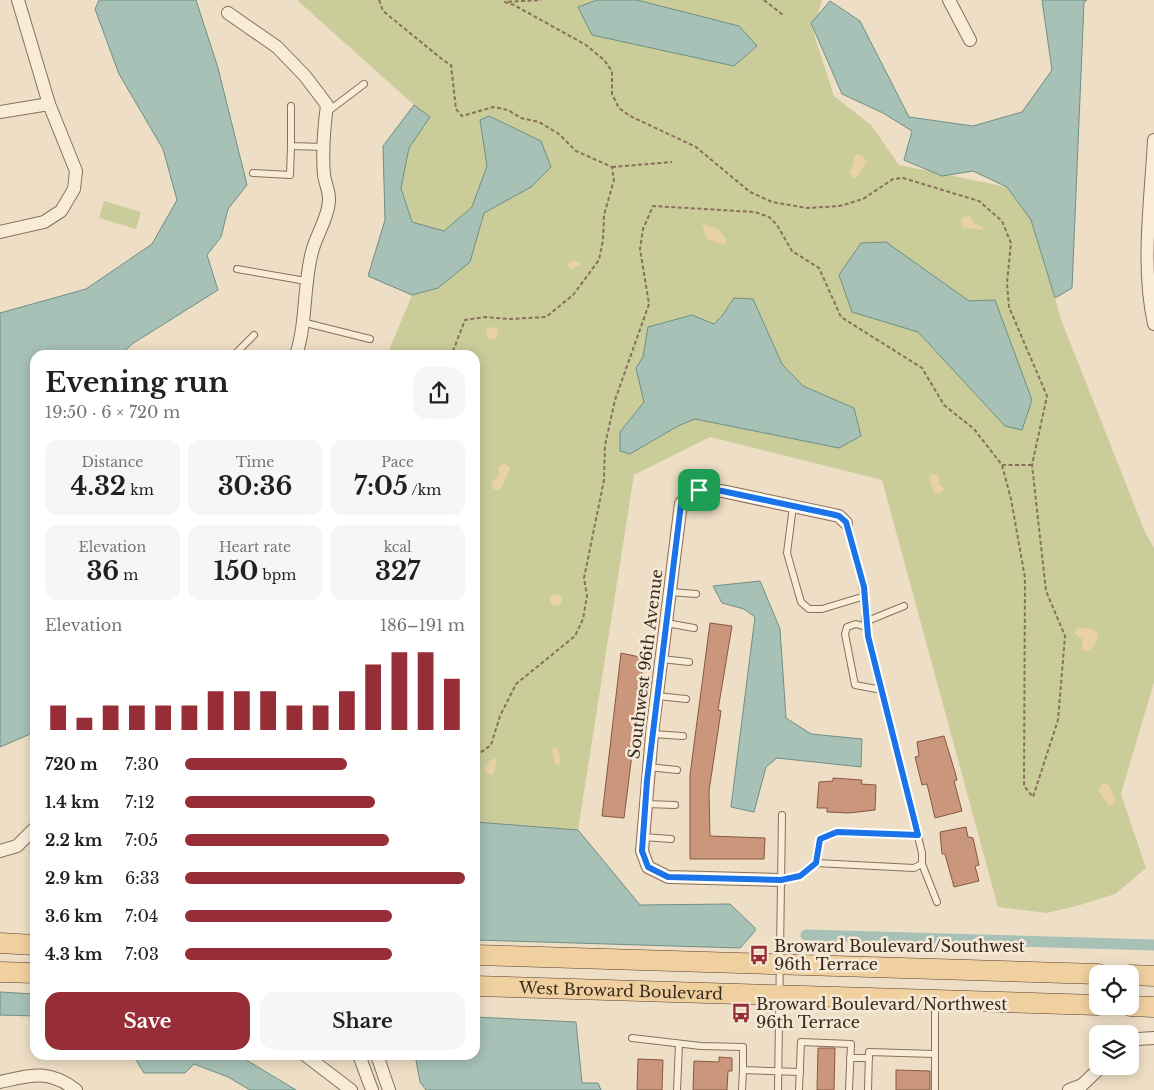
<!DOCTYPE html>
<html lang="en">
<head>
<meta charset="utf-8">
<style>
	:root { --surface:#fff; --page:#f6f6f6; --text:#202124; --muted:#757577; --accent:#972d36 }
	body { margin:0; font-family:"Libre Baskerville",serif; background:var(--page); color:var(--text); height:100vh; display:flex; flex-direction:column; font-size:19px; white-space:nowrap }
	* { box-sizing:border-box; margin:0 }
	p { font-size:16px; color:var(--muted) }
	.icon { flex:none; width:28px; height:28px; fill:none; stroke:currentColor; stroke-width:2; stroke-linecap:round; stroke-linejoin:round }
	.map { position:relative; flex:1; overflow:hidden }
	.drawer { position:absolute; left:30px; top:350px; width:450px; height:710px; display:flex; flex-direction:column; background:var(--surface); border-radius:15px; box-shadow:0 2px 12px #0003 }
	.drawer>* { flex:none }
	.tools { position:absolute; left:1089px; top:965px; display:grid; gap:10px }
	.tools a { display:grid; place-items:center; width:50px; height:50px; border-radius:10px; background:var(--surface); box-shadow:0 2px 12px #0003; font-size:25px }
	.pin { position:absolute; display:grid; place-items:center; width:42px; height:42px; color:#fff; margin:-21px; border-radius:10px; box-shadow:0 2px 8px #0006 }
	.round { display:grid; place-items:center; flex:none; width:52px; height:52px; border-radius:15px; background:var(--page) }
	.head { display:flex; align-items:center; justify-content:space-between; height:85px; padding:0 15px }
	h1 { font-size:28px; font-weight:800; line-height:38px }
	.figures { display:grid; grid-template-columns:repeat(3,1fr); gap:8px; height:85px; padding:5px 15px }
	.figures div { display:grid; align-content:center; border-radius:12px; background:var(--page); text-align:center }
	.figures b { font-size:25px; font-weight:800 }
	.figures small { font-size:14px; font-weight:400 }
	.figures p { font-size:14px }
	.chart { height:140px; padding:10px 15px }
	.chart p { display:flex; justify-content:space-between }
	.chart svg { width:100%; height:90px; margin-top:5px; stroke:var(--accent); stroke-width:6 }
	.button { display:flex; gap:10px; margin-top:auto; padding:10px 15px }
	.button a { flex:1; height:58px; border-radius:15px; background:var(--accent); color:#fff; font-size:20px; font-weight:800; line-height:58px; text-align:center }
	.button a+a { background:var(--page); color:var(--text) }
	ul { padding:0 15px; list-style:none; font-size:16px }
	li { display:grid; grid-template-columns:80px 60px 1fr; align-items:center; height:38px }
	li i { height:12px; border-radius:6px; background:var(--accent) }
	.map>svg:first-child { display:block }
</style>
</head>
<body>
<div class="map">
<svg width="1154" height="1090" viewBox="0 0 1154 1090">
	<rect width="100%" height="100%" fill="#eedec6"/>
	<!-- green -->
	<g fill="#cacc9a">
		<polygon points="297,0 822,0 813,31 834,96 871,125 899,165 1007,187 1031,220 1062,322 1145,532 1154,548 1154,682 1121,794 1146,868 1115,894 1080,905 1047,913 998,907 882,480 710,437 634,475 578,830 475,822 475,355 387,355 412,295 368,276 385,220 383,146 414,105"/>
		<polygon points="104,201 141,212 136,229 99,218"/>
	</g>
	<!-- sand -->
	<g fill="#e9d1a4">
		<polygon points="858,154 864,157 866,163 857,177 853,178 849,172 854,164 854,157"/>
		<polygon points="970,216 974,223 984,228 980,230 963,227 961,222 963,217"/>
		<polygon points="702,224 718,229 726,239 725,245 707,239"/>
		<polygon points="574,260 581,264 571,270 567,264"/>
		<circle cx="492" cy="333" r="6"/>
		<polygon points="505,463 510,468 501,489 495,490 492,488 493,481 499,475 499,467"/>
		<polygon points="932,474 939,476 939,484 944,488 941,493 934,493 929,478"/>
		<circle cx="556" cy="600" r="6"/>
		<polygon points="1077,628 1093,629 1098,634 1096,643 1090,651 1082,650 1083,640 1074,633"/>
		<polygon points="554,747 558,749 561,761 559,765 555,764 552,751"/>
		<polygon points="495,758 497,761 493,774 489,775 485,769 490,761"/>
		<polygon points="1104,782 1110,787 1115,800 1110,807 1098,791"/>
	</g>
	<!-- water -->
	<g fill="#a7c1b7" stroke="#6e9084">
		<polygon points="99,0 196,0 218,68 247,185 228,209 221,237 207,255 218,290 132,344 121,355 35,355 35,732 0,747 0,313 86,289 152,244 177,200 163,149 119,74 95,9"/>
		<polygon points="597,0 637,0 739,26 757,46 734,66 592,35 578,7"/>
		<polygon points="1042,0 1087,0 1084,2 1072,288 1055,298 1031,220 1007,187 973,171 942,176 904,160 912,131 883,113 842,94 811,23 830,1 860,21 909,117 973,126 1022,112 1052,70"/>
		<polygon points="414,105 430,117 409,148 401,188 412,222 444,231 472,207 487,166 480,120 489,116 541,141 551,167 531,187 484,213 470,262 438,288 412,295 368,276 385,220 383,146"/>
		<polygon points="886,242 969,301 995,300 1032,400 1022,430 1005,426 918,332 852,312 839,275 861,243"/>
		<polygon points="734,298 753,299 782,364 803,386 854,408 861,436 839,448 695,419 678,426 630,454 620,451 620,432 644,402 636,368 643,357 648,327 692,315 714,324 722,316"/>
		<polygon points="760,581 780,629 786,718 811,734 862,739 861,767 777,758 766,767 754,812 731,807 755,617 744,609 722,603 713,586"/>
		<polygon points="475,822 578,830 640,905 730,904 755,928 755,931 740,948 475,940"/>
		<polygon points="0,992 35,994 35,1016 0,1015"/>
		<polygon points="475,1017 576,1022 582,1083 598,1083 601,1090 426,1090 420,1082 415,1055 475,1055"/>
		<polygon points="133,1055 238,1055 296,1090 250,1090 228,1077 194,1064 185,1073 144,1073"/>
	</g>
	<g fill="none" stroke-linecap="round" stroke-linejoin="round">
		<!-- canal -->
		<polyline stroke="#a7c1b7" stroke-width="11" points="806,935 1154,945"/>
	</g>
	<!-- building -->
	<g fill="#cb977c" stroke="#885842">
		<polygon points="710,623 732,626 718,710 721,711 709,791 710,836 765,838 764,859 690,859 690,775"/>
		<polygon points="621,653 644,658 624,818 602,816"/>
		<polygon points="944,736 955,772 957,780 954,781 962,811 935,818 927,784 922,785 915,757 919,756 917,742"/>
		<polygon points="833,778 862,780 861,784 876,785 875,810 849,813 827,812 827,808 817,808 819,782 833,781"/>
		<polygon points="966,827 968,837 973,838 979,865 975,866 979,881 954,887 945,854 942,854 940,832"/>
		<polygon points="818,1048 835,1048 834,1090 817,1090"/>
		<polygon points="719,1057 732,1058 732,1071 728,1071 727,1090 693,1090 694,1061 719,1062"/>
		<polygon points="638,1059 663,1060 662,1090 637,1090"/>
		<polygon points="896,1070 930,1071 930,1090 896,1090"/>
	</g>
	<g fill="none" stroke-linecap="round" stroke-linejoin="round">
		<defs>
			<g id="lane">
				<polyline points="291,106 291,146 324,147"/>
				<polyline points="327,112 364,84"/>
				<polyline points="253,173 290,175 291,146"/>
				<polyline points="237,269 306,281"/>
				<polyline points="302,322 370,339"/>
				<polyline points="234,355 254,335"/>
				<polyline points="793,506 787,553 801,602 809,609 822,609 865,596"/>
				<polyline points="670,592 696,594"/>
				<polyline points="865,622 904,606"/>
				<polyline points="666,623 694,628"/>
				<polyline points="866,627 856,624 847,627 845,634 855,685 882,690"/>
				<polyline points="661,659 689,662"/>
				<polyline points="657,696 686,699"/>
				<polyline points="652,734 683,736"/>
				<polyline points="648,767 677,770"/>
				<polyline points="646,804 675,805"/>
				<polyline points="643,837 671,839"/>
				<polyline points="816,863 820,839 837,832 918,835"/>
				<polyline points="922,864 937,902"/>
				<path d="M 781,880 L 800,876 L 816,863 L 914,868 L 922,864 L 922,853 L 865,622 C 867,588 855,556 846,523"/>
				<polyline points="632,1038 701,1046 743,1047 743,1070 800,1072"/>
				<polyline points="850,1058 869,1058"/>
				<polyline points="677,1090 679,1044"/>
				<polyline points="742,1090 743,1070"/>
				<polyline points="778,1090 782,815"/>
				<polyline points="799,1090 801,1042 851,1044 849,1090"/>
				<polyline points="868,1090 869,1052 934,1054"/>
				<polyline points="935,1090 935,1003"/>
			</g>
			<g id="street">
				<polyline points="949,0 970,40"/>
				<path d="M 228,13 L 277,47 L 305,76 L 327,105 C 324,128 322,152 324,175 C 325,183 330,193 329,201 C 328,219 316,235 312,252 C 303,286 307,322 296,355"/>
				<polyline points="0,112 49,104"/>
				<path d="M 1154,140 C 1151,200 1141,265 1154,324"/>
				<polyline points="0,232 44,222 61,211 74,189 76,171 49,104 18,0"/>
				<polyline points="0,851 17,846 35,828"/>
				<polyline points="781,880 668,877 648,867 642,851 652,734 681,503 699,490 722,491 839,516 846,523"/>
				<polyline points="1130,1043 1138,1039 1154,1038"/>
				<polyline points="305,1055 351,1090"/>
				<polyline points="359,1055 372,1090"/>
				<polyline points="377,1055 389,1090"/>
				<path d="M 0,1082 C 31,1075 48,1069 76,1090"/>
				<polyline points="1069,1090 1082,1085 1102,1066"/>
			</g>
			<g id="primary">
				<polyline points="0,943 35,945"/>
				<polyline points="475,955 1098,974"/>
				<polyline points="0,972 35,973"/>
				<polyline points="1130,975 1154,976"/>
				<path id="s1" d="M 475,986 L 1098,1005"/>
				<polyline points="1130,1006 1154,1007"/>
			</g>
		</defs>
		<!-- lane casing -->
		<use href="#lane" stroke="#89705c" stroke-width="8"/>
		<!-- street casing -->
		<use href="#street" stroke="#89705c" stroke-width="14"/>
		<!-- primary casing -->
		<use href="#primary" stroke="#573f30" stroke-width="21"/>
		<!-- path -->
		<g stroke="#89705c" stroke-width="2" stroke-dasharray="4 2.5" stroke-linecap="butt">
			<polyline points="379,0 383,11 443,60 451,65 456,109 462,116 493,107 508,110 521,118 539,122 559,134 576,151 612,167 614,180 604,215 603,240 599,260 573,295 546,317 510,319 485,317 465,320 453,351 449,355"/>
			<polyline points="764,0 783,15"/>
			<polyline points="612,167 672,162"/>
			<polyline points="1002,465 1032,465"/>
			<polyline points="475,751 480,753 491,745 500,716 516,684 575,636 583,619 587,596 584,578 604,480 605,445 615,400 649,304 640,249 643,229 653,206 755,212 769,217 777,225 792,251 819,268 841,317 922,368 944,405 974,429 1002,465 1011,499 1025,578 1024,786 1033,797 1058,720 1065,636 1046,591 1032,465 1047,396 1009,307 1007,283 1011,243 1002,221 979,201 903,178 893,179 863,199 840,206 807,208 772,202 750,192 696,147 630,116 619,108 612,94 612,71 604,60 586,45 514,5 505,2 541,0"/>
		</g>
		<!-- lane -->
		<use href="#lane" stroke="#f8ecd9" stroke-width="6"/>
		<!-- street -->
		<use href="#street" stroke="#f8ecd9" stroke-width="12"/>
		<!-- primary -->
		<use href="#primary" stroke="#f0d09f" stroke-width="20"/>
	</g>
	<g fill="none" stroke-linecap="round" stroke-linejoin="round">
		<defs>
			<polygon id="route" points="699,490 722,491 831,514 839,516 846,522 864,587 868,636 918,835 837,832 820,839 816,863 800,876 781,880 668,877 648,867 642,851 647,781 681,504"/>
		</defs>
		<!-- route casing -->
		<use href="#route" stroke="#fff" stroke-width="10"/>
		<!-- route -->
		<use href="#route" stroke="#1a73e8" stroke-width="6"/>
	</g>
	<!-- icons -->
	<defs>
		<symbol id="bus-bare" viewBox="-9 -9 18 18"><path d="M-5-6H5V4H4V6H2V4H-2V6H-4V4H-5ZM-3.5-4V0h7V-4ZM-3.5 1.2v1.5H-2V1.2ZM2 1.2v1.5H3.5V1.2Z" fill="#972d36" stroke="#f5e9d5" stroke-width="2.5" paint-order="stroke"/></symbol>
	</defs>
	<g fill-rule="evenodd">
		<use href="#bus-bare" x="745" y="941" width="28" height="28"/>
		<use href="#bus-bare" x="727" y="999" width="28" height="28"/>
	</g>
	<g text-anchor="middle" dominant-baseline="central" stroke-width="5" stroke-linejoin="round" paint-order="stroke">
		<!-- street labels -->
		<g font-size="16" fill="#392a1f" stroke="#f5e9d5">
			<text transform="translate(645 664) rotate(-83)">Southwest 96th Avenue</text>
			<text stroke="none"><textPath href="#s1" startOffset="146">West Broward Boulevard</textPath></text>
		</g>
		<!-- poi labels -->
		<g font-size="16" fill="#392a1f" stroke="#f5e9d5" text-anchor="start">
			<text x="774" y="946">Broward Boulevard/Southwest<tspan x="774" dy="18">96th Terrace</tspan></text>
			<text x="756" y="1004">Broward Boulevard/Northwest<tspan x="756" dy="18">96th Terrace</tspan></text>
		</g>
	</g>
</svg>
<div class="tools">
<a><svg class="icon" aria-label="locate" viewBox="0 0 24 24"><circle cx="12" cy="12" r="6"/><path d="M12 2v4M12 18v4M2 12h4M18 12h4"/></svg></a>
<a><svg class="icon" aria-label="layers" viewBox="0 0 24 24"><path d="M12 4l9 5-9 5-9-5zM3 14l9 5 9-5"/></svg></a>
</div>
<div class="pin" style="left:699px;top:490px;background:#1e9e55"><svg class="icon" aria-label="arrive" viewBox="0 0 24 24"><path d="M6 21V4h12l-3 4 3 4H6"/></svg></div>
<section class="drawer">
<div class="head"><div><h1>Evening run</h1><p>19:50 · 6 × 720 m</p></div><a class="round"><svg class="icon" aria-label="share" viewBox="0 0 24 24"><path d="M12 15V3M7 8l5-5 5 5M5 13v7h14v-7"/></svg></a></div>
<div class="figures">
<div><p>Distance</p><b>4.32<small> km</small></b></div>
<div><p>Time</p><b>30:36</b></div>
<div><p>Pace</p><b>7:05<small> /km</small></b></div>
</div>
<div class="figures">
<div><p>Elevation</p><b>36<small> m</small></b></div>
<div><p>Heart rate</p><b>150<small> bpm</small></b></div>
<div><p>kcal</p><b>327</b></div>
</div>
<div class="chart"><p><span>Elevation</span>186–191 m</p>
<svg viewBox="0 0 160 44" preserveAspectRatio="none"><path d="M5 44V32M15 44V38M25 44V32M35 44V32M45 44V32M55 44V32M65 44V25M75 44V25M85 44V25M95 44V32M105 44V32M115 44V25M125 44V12M135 44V6M145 44V6M155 44V19"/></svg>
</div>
<ul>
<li><b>720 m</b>7:30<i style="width:58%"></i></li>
<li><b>1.4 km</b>7:12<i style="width:68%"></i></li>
<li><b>2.2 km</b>7:05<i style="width:73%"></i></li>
<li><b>2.9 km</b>6:33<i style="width:100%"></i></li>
<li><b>3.6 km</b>7:04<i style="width:74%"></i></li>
<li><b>4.3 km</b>7:03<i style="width:74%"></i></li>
</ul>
<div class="button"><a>Save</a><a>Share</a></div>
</section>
</div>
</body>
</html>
